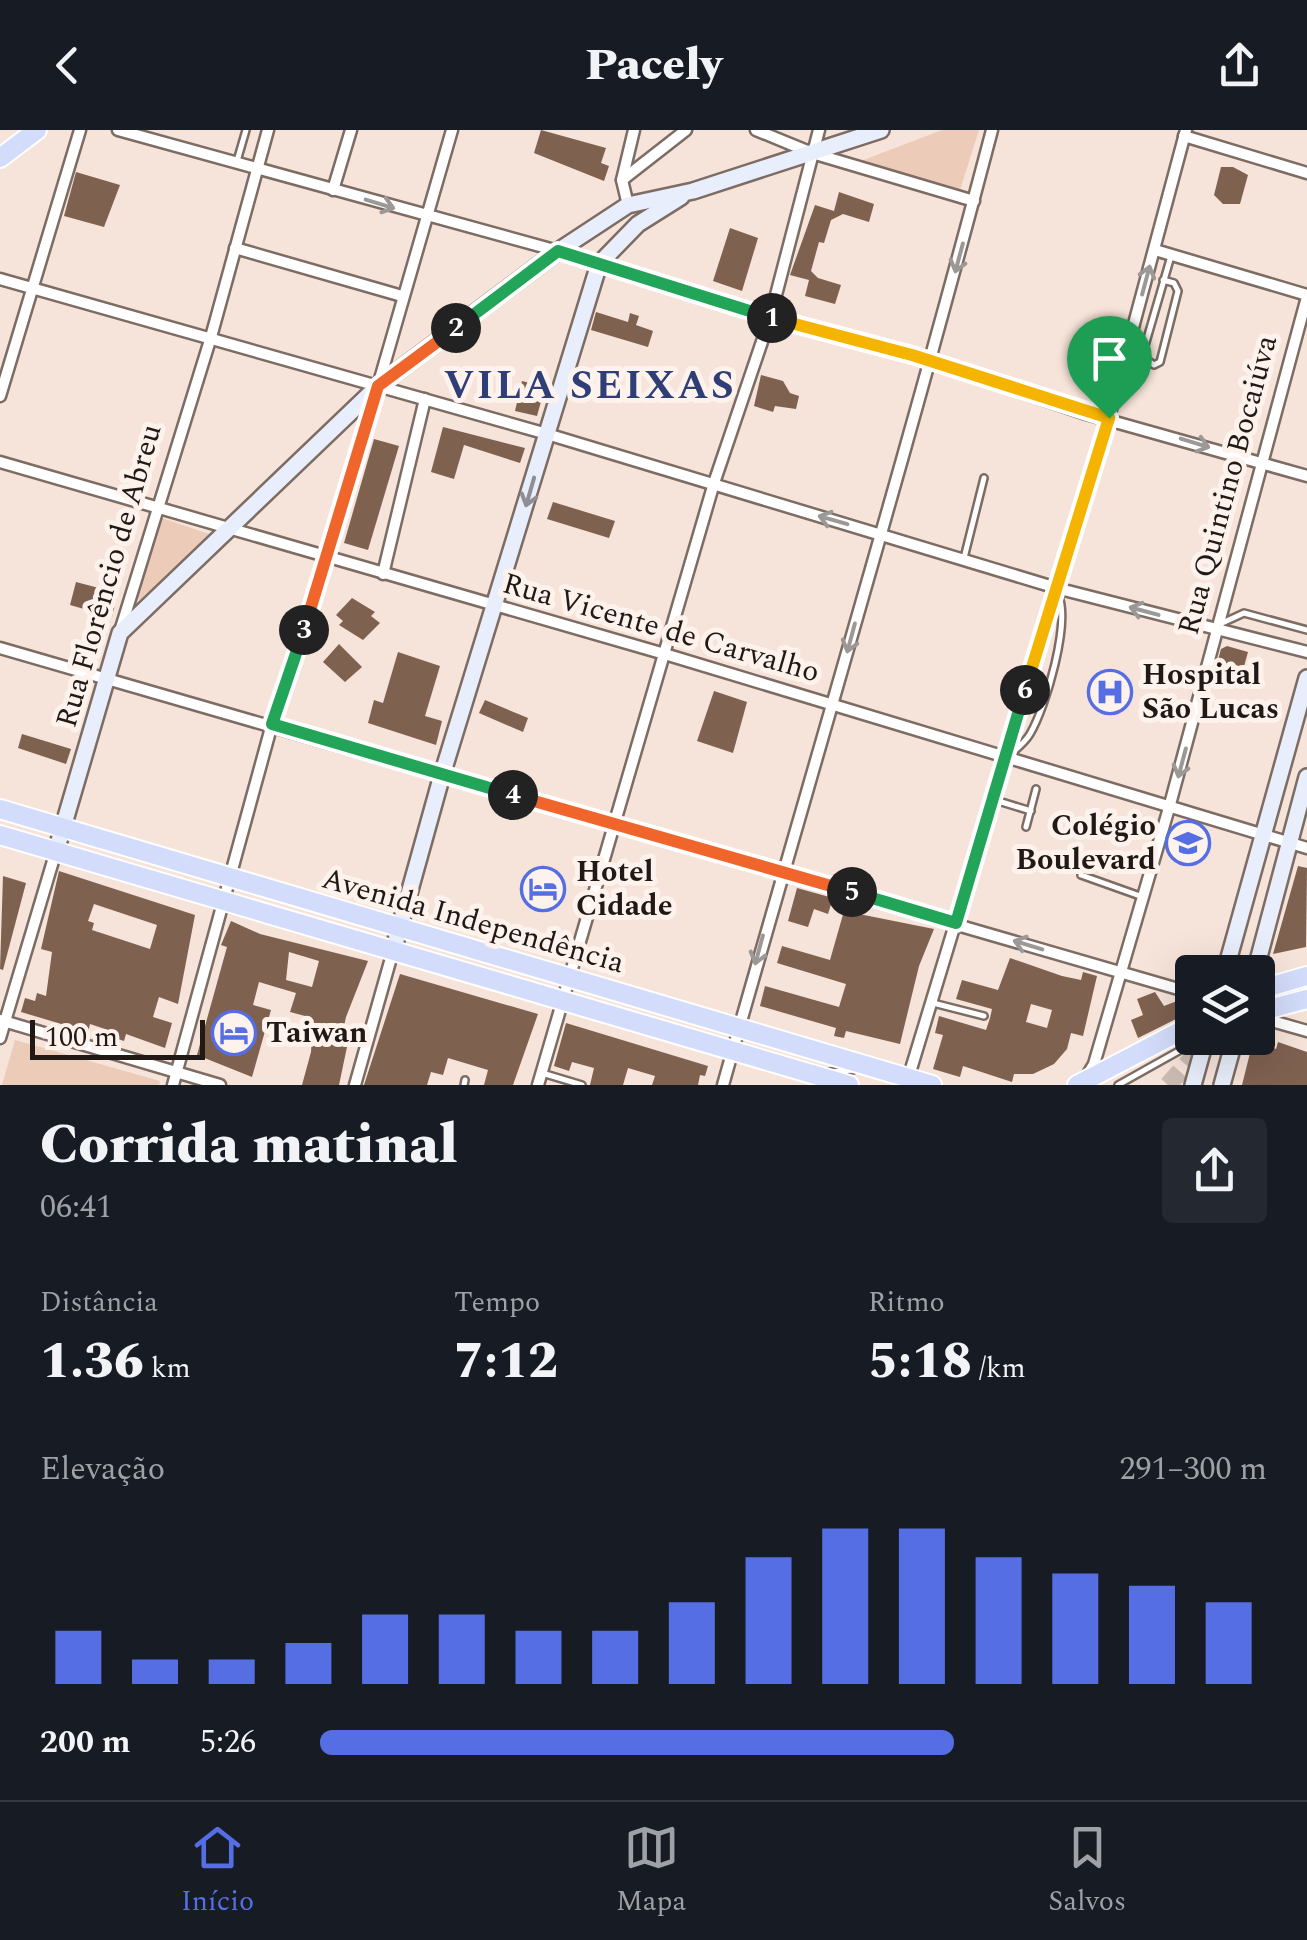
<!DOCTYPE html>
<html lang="pt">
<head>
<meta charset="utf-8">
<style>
	:root { --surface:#171b24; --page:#242831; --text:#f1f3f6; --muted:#9ea1a6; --line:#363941; --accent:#566ee4 }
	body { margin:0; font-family:Spectral,serif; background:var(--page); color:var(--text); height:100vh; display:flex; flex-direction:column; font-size:38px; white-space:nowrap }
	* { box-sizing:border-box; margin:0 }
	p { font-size:32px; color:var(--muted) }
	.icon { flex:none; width:55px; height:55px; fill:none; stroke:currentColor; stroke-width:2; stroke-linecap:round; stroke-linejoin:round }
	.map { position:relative; height:955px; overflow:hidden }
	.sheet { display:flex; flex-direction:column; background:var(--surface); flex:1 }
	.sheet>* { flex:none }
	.fabs { position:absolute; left:1175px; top:825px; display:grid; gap:20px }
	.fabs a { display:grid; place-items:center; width:100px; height:100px; border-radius:10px; background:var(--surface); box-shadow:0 10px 40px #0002; font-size:50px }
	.scale { position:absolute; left:30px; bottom:25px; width:175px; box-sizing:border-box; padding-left:10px; border:5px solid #201916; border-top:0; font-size:28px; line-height:35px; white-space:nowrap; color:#201916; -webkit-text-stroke:8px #fef2ec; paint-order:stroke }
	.pin { position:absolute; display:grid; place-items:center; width:85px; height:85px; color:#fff; margin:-102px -42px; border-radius:50% 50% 50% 0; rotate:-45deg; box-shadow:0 0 10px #0007 }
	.pin .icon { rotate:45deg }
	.km { position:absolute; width:50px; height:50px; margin:-25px; border-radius:50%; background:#222; color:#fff; font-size:28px; line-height:50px; text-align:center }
	.round { display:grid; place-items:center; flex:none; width:105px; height:105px; border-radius:10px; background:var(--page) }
	.summary { display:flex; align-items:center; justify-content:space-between; height:170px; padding:0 40px }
	h1 { font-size:55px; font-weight:800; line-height:75px }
	.stats { display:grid; grid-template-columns:repeat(3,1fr); gap:15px; height:170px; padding:10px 40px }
	.stats div { display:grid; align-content:center }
	.stats b { font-size:50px; font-weight:800 }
	.stats small { font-size:28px; font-weight:400 }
	.stats p { font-size:28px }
	.chart { height:280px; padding:20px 40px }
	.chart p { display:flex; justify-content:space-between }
	.chart svg { width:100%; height:180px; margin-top:10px; stroke:var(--accent); stroke-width:6 }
	ul { padding:0 40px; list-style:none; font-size:32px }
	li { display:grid; grid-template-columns:160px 120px 1fr; align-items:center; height:75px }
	li i { height:25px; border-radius:12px; background:var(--accent) }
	header { display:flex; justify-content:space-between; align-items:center; height:130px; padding:0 40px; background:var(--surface); font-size:45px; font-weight:800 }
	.dock { display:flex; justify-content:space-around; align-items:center; height:140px; border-top:2px solid var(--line); background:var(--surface); font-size:28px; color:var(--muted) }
	.dock a { display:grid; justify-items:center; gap:5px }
	.dock .selected { color:var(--accent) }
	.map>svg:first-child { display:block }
</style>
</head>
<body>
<header><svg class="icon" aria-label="back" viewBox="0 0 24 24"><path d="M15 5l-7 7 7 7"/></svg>Pacely<svg class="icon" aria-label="share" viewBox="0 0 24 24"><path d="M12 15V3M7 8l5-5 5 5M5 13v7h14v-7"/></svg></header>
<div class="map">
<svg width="1307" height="955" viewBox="0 0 1307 955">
	<rect width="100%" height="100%" fill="#f6e3d9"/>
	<!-- green -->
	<g fill="#edcbb9">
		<polygon points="942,0 979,0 959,63 861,31"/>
		<polygon points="162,388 209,404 140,470 133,467"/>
		<polygon points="15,910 160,951 159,955 2,955"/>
	</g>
	<!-- building -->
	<g fill="#7f6150" fill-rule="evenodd">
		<polygon points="541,0 606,18 601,33 609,36 604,51 534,23"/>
		<polygon points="1221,37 1233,37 1248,45 1240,74 1223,74 1214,65"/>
		<polygon points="76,42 120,55 104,97 64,86"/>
		<polygon points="839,62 874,74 869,92 843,84 831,90 824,113 819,112 811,141 818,148 841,155 835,174 805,166 809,150 790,145 815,75 834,81"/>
		<polygon points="730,98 758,108 742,161 713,151"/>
		<polygon points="596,182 628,192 630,183 639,186 636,195 653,201 648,217 591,200"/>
		<polygon points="761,245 783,251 790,263 799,266 796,279 775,276 773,282 754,276"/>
		<polygon points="522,251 545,257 537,286 515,281"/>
		<polygon points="443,297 525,318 520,333 464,315 454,349 431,342"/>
		<polygon points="374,309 399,316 368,420 344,413"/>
		<polygon points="553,372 615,391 609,408 547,389"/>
		<polygon points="76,452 118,463 112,487 70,475"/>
		<polygon points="352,468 375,482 371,486 380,493 363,510 339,495 343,491 336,485"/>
		<polygon points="339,514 362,537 345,552 323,532"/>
		<polygon points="1227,516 1248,522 1238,558 1212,552 1221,519"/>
		<polygon points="398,522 440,536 425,586 442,591 436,615 368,593 374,570 383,573"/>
		<polygon points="714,561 747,572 733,623 697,611"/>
		<polygon points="485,570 528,588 523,602 479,583"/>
		<polygon points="22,604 71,619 66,634 18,618"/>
		<polygon points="1298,736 1307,738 1306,817 1273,824"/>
		<path d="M 59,741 L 195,785 L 178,874 L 159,867 L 153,887 L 172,893 L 165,918 L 126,904 L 124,911 L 112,907 L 114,902 L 90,894 L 88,902 L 21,882 L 25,868 L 35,871 L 37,863 L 46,866 L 52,822 L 41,819 ZM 94,774 L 157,795 L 150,819 L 92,800 L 94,793 L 88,791 Z"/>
		<polygon points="3,746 26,753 3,840 0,839"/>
		<polygon points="797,758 833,768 828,784 814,779 808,797 788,791"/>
		<polygon points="844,781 934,799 919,836 900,914 846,901 844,908 834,906 836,898 760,876 765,856 839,877 846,854 777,833 782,816 830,830"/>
		<path d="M 231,791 L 260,804 L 368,831 L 346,887 L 340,915 L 347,917 L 339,955 L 302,955 L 311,922 L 312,906 L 304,904 L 309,887 L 290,882 L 296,863 L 259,852 L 253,875 L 271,880 L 252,947 L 197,925 L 227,817 L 221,815 ZM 289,822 L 319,831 L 312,857 L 286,850 Z"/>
		<path d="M 1010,828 L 1062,846 L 1081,850 L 1083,842 L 1097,846 L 1083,906 L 1071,903 L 1067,919 L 1054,934 L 1033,944 L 1014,944 L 1012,952 L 963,936 L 960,947 L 933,939 L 943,905 L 935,903 L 939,886 L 986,900 L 990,888 L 992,879 L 956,869 L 962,850 L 998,860 ZM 1031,874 L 1052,880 L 1047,898 L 1026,892 Z"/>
		<polygon points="400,844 538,884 513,955 484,955 488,940 448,928 443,945 431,942 427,955 364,955"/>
		<polygon points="1155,862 1164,876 1177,871 1182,886 1138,908 1131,890 1143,885 1137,869"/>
		<polygon points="566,893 708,936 705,946 700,945 698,955 652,955 655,946 628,938 623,955 590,955 594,938 572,932 569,941 554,936"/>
		<polygon points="1253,911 1276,919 1278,912 1307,922 1307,955 1242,955"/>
	</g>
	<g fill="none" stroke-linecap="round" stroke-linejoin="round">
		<!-- primary-tunnel -->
		<g stroke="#cbbbb2" stroke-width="18" stroke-dasharray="18 9" stroke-linecap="butt">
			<polyline points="1258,870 1307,855"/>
			<polyline points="1168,955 1204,915"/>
		</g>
		<defs>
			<g id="service">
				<polyline points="237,31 246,0"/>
				<polyline points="1163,150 1174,153 1178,161 1160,232 1154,235 1146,229 1144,219 1171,126"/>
				<polyline points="964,428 984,348"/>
				<polyline points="1220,494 1244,483 1307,500"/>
				<path d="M 1007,627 C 1015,620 1024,614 1030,604 C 1046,577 1071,492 1058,464"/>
				<polyline points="995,670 1031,681"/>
				<polyline points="1026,697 1036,659"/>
				<polyline points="1081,745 1140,766"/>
				<polyline points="933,873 984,886"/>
				<polyline points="830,942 853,940"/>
				<polyline points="542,943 582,955"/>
				<polyline points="464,955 465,950"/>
				<polyline points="1118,955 1202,908"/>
			</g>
			<g id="minor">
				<polyline points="118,0 558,121 770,188 912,225 1083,283 1307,346"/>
				<polyline points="756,0 812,23 974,71"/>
				<polyline points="1184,6 1307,43"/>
				<polyline points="622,50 686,0"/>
				<polyline points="333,60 351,0"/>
				<polyline points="628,75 622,50 634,0"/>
				<polyline points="235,118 402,166"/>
				<polyline points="1155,120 1307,165"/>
				<polyline points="0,149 547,304 1060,459 1307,522"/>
				<polyline points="0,266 80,0"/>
				<polyline points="0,332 668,525 1307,718"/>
				<polyline points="383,444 425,269"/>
				<polyline points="121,498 211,207 268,0"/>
				<polyline points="0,518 1192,863"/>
				<polyline points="1258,887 1307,901"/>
				<polyline points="0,890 220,955"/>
				<polyline points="0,908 56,721"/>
				<polyline points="908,949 1109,287 1186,0"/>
				<polyline points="1085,949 1094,934 1169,678 1307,167"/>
				<polyline points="173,955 272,594 378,256 452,0"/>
				<polyline points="355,955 393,821"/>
				<polyline points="538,955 714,353 770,188 819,0"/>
				<path d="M 723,955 C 813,637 908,320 992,0"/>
			</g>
			<g id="secondary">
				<polyline points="56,721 120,503 378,256 558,121 628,75 693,61 881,0"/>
				<polyline points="393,821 442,645 599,134 638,94 681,67"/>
				<polyline points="1225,842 1307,548"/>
				<polyline points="1255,842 1307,647"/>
				<polyline points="1193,955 1206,908"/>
				<polyline points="1222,955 1235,908"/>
			</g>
			<g id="primary">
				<polyline points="0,28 37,0"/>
				<polyline points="0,679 932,955"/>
				<polyline points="0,705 849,955"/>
				<polyline points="1258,860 1307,846"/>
				<polyline points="1258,882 1307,869"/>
				<polyline points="1077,955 1192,895"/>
			</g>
		</defs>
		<!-- service casing -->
		<use href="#service" stroke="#7c6c63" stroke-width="10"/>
		<!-- minor casing -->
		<use href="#minor" stroke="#7c6c63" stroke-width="15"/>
		<!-- secondary casing -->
		<use href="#secondary" stroke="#7c6c63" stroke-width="20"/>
		<!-- primary casing -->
		<use href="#primary" stroke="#fff" stroke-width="22"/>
		<!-- service -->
		<use href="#service" stroke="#fff" stroke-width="5"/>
		<!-- minor -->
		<use href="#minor" stroke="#fff" stroke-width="10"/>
		<!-- secondary -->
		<use href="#secondary" stroke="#e9eefc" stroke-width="15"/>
		<!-- primary -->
		<use href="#primary" stroke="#d3dcfa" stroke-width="18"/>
	</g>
	<!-- one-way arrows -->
	<defs><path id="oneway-shaft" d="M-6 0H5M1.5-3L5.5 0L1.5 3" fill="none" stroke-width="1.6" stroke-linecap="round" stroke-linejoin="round" transform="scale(2.5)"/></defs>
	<g stroke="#9b9896">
		<use href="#oneway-shaft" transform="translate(380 74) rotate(17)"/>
		<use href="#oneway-shaft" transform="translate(959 128) rotate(105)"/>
		<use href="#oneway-shaft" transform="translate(1146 150) rotate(-75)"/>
		<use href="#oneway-shaft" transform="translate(1195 313) rotate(17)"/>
		<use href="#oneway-shaft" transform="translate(833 390) rotate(-164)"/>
		<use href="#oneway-shaft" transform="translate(1144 481) rotate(-165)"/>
		<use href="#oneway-shaft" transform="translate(851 508) rotate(105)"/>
		<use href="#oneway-shaft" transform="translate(1182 633) rotate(105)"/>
		<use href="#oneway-shaft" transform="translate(1028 815) rotate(-163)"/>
		<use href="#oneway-shaft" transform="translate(759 820) rotate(105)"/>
	</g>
	<use stroke="#8f8e94" href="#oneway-shaft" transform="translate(530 362) rotate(106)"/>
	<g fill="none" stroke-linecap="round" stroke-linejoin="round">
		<defs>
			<polyline id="split-1" points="772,188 912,225 1109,288"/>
			<polyline id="split-2" points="456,198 558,121 772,188"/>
			<polyline id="split-3" points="304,500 378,256 456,198"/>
			<polyline id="split-4" points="304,500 272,594 513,665"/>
			<polyline id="split-5" points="513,665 852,762"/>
			<polyline id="split-6" points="852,762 956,793 1025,560"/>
			<polyline id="split-7" points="1025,560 1109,288"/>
		</defs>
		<!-- split-1 casing -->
		<use href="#split-1" stroke="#fff" stroke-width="20"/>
		<!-- split-2 casing -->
		<use href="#split-2" stroke="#fff" stroke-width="20"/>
		<!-- split-3 casing -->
		<use href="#split-3" stroke="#fff" stroke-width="20"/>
		<!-- split-4 casing -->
		<use href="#split-4" stroke="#fff" stroke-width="20"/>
		<!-- split-5 casing -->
		<use href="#split-5" stroke="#fff" stroke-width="20"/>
		<!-- split-6 casing -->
		<use href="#split-6" stroke="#fff" stroke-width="20"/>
		<!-- split-7 casing -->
		<use href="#split-7" stroke="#fff" stroke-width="20"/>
		<!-- split-1 -->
		<use href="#split-1" stroke="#f5b400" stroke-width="12"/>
		<!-- split-2 -->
		<use href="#split-2" stroke="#22a559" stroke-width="12"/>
		<!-- split-3 -->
		<use href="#split-3" stroke="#f0652b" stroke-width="12"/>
		<!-- split-4 -->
		<use href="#split-4" stroke="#22a559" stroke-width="12"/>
		<!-- split-5 -->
		<use href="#split-5" stroke="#f0652b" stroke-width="12"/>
		<!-- split-6 -->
		<use href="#split-6" stroke="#22a559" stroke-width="12"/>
		<!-- split-7 -->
		<use href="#split-7" stroke="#f5b400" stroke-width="12"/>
	</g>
	<!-- icons -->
	<defs>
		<symbol id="hospital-ring" viewBox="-11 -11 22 22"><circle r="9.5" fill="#fef2ec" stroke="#566ee4" stroke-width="1.5"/><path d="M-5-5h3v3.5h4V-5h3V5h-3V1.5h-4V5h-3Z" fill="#566ee4"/></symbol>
		<symbol id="school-ring" viewBox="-11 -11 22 22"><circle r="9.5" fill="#fef2ec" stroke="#566ee4" stroke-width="1.5"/><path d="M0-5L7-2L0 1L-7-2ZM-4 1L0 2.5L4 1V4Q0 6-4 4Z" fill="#566ee4"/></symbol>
		<symbol id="hotel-ring" viewBox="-11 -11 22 22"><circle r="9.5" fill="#fef2ec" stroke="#566ee4" stroke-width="1.5"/><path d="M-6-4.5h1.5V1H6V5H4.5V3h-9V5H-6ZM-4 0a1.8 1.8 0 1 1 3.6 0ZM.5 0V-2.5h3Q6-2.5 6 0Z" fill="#566ee4"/></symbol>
	</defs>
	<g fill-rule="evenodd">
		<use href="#hospital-ring" x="1085" y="537" width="50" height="50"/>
		<use href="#school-ring" x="1163" y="688" width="50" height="50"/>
		<use href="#hotel-ring" x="518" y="734" width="50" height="50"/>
		<use href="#hotel-ring" x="209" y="878" width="50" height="50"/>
	</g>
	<g text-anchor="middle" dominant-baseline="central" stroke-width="10" stroke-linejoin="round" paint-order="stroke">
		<!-- street labels -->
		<g font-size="30" fill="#201916" stroke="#fef2ec">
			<text transform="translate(1228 355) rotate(-75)">Rua Quintino Bocaiúva</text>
			<text transform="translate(109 446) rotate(-74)">Rua Florêncio de Abreu</text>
			<text transform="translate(661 498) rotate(16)">Rua Vicente de Carvalho</text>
			<text transform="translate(473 791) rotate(16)">Avenida Independência</text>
		</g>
		<!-- poi labels -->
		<g font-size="30" font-weight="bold" fill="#201916" stroke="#fef2ec" text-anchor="start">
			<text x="1142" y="545">Hospital<tspan x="1142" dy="34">São Lucas</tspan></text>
			<text x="1156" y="696" text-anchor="end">Colégio<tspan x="1156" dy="34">Boulevard</tspan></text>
			<text x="576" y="742">Hotel<tspan x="576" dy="34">Cidade</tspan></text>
			<text x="266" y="903">Taiwan</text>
		</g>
		<!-- district labels -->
		<g font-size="40" font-weight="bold" letter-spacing="2.5" fill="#303e78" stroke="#fef2ec">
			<text x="590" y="256">VILA SEIXAS</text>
		</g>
	</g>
</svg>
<div class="fabs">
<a><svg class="icon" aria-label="layers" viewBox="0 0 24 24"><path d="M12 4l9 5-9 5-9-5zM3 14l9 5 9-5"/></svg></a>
</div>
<div class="scale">100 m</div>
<div class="pin" style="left:1109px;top:288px;background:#1e9e55"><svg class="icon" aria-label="arrive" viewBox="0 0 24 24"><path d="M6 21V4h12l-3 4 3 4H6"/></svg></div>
<b class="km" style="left:772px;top:188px">1</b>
<b class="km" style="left:456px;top:198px">2</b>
<b class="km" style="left:304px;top:500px">3</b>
<b class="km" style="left:513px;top:665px">4</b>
<b class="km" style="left:852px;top:762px">5</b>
<b class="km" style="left:1025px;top:560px">6</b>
</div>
<section class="sheet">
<div class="summary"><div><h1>Corrida matinal</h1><p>06:41</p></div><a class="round"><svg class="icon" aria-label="share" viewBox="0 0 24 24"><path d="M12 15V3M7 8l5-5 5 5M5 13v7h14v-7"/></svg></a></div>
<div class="stats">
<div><p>Distância</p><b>1.36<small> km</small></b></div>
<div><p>Tempo</p><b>7:12</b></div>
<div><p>Ritmo</p><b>5:18<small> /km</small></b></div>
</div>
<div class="chart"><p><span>Elevação</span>291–300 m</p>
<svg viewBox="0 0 160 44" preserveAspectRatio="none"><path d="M5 44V31M15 44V38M25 44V38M35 44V34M45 44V27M55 44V27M65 44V31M75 44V31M85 44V24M95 44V13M105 44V6M115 44V6M125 44V13M135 44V17M145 44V20M155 44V24"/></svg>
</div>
<ul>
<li><b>200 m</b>5:26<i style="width:67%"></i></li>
</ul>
</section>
<nav class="dock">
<a class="selected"><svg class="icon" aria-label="home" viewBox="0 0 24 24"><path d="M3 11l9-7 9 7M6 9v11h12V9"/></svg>Início</a>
<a><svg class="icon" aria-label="map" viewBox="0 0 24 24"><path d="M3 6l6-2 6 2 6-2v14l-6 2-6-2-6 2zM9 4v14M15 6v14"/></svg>Mapa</a>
<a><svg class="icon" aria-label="saved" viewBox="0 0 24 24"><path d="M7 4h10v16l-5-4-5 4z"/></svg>Salvos</a>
</nav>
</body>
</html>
